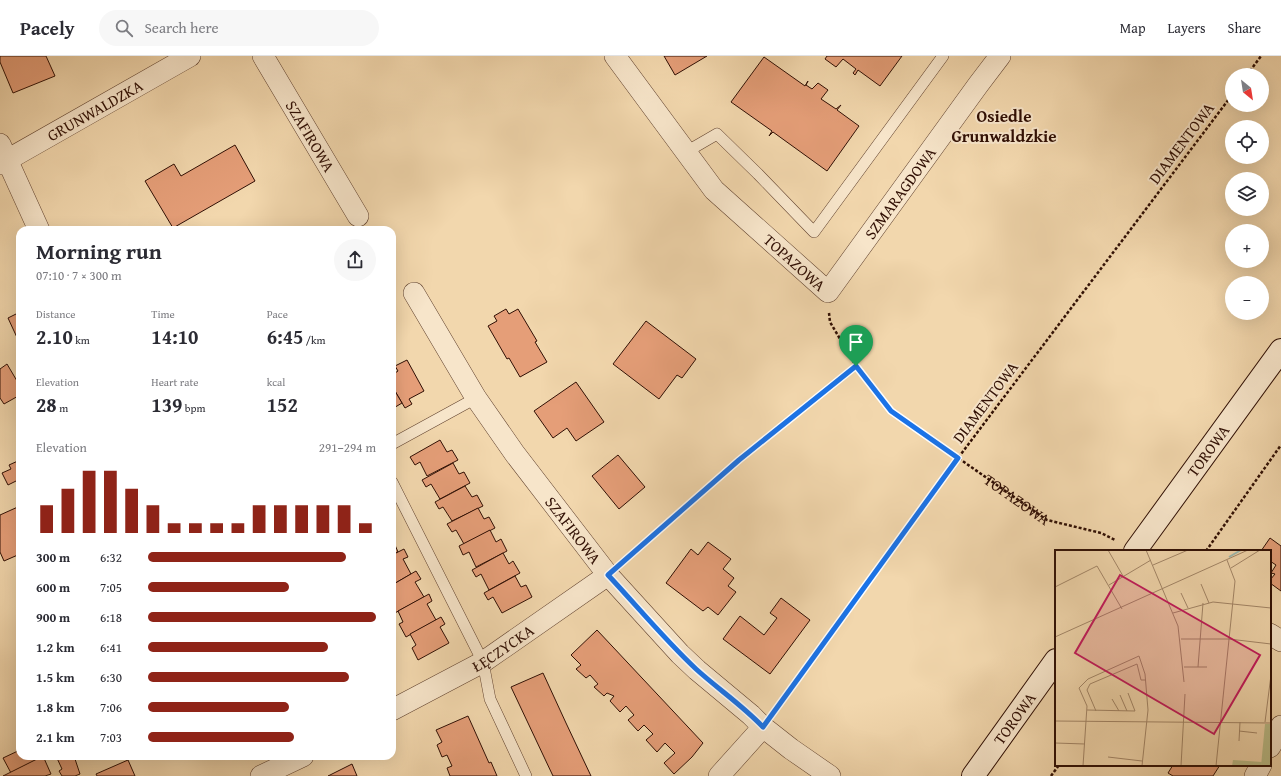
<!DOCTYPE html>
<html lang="en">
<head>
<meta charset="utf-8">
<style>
	:root { --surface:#fff; --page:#f7f7f7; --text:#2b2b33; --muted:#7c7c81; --line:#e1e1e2; --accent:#8f2418 }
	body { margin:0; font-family:"Gentium Book Plus",serif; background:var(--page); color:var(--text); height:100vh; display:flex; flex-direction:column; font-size:15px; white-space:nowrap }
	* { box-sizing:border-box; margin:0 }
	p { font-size:13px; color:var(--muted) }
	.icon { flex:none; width:22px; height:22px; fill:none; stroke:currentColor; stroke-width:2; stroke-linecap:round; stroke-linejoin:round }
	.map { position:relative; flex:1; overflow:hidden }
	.sheet { position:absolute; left:16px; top:170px; width:380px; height:534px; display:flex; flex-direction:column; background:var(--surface); border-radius:12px; box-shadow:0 4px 16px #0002 }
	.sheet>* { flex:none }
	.needle { width:26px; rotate:150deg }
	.controls { position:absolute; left:1225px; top:12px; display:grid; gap:8px }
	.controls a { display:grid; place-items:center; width:44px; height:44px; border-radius:50%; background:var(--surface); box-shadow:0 4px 16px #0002; font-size:20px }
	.pin { position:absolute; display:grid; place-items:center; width:34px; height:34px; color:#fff; margin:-41px -17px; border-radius:50% 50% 50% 0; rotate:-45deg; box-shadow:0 0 4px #0007 }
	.pin .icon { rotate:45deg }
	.round { display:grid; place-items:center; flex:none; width:42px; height:42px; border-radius:21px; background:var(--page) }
	.summary { display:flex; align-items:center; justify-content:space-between; height:68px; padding:0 20px }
	h1 { font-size:22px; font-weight:800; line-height:30px }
	.figures { display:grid; grid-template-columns:repeat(3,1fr); gap:6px; height:68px; padding:4px 20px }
	.figures div { display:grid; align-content:center }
	.figures b { font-size:20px; font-weight:800 }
	.figures small { font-size:11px; font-weight:400 }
	.figures p { font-size:11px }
	.chart { height:112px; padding:8px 20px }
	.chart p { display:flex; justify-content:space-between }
	.chart svg { width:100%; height:72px; margin-top:4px; stroke:var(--accent); stroke-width:6 }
	ul { padding:0 20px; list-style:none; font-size:13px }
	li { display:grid; grid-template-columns:64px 48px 1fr; align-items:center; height:30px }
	li i { height:10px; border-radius:5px; background:var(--accent) }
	header { display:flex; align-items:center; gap:24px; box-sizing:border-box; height:56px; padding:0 20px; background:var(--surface); border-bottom:1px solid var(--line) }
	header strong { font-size:19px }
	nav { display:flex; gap:22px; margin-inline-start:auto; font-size:14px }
	.search { width:280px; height:36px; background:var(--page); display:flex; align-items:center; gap:10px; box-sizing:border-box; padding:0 14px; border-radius:22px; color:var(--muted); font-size:15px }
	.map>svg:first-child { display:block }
</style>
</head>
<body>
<header>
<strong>Pacely</strong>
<div class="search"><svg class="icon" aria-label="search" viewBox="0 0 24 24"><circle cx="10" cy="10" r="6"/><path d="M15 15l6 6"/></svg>Search here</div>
<nav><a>Map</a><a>Layers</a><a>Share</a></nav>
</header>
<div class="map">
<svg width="1281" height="720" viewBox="0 0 1281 720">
	<rect width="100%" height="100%" fill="#f2d7ad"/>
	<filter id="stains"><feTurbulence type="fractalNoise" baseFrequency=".005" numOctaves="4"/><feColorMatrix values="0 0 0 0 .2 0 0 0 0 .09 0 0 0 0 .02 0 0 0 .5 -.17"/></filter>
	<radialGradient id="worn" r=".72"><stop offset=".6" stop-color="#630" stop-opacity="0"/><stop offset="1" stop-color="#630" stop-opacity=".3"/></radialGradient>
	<!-- building -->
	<g fill="#e59e78" stroke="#300f04">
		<polygon points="0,0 46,0 55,20 13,37 0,6"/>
		<polygon points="664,0 707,0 675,19"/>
		<polygon points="827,0 902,0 880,30 858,14 855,19 853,17 856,13 843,3 836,11 825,3"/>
		<polygon points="764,1 805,30 808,25 806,29 812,33 818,27 828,34 821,43 836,53 841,49 837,54 859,70 827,115 773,76 769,80 772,75 731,46"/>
		<polygon points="235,89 255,125 173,172 145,125 174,108 181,120"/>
		<polygon points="506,253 509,258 518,253 537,285 535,286 547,306 520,321 509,302 507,303 488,270 497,265 494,260"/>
		<polygon points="20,256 20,288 8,262"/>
		<polygon points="646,265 696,303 682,322 677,319 659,343 613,308"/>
		<polygon points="407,304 424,335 409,343 412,348 405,352 392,330 392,319 398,315 395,310"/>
		<polygon points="7,308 20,330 20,339 4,348 0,342 0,313"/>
		<polygon points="576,326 604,366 576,385 567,372 553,382 534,355"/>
		<polygon points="392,330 402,347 392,353"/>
		<polygon points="440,384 447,396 452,394 458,404 427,420 420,406 415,409 410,401"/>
		<polygon points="618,399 645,431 619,453 592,420"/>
		<polygon points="20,404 20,423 8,429 2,417 11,413 9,409"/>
		<polygon points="453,407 459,418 464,416 470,427 440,443 431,428 426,431 422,424"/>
		<polygon points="465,430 472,441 477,439 483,450 452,465 443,451 439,453 435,446"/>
		<polygon points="20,450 20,498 4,505 0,496 0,459"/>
		<polygon points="478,452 484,463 489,461 495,472 464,488 456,474 452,476 447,468"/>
		<polygon points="490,474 496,486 501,483 507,495 476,511 469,496 463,499 459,490"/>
		<polygon points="392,482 398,496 392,499"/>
		<polygon points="1270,482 1281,490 1281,535 1270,527 1270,524 1275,518 1271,517 1276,509 1270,505 1270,495 1261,495"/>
		<polygon points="708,486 731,503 723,513 734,522 728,530 736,536 718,559 708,551 703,555 666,527 691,493 698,499"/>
		<polygon points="404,493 408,501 403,503 411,518 392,529 392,499"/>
		<polygon points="503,497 509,508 513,505 520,517 489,534 481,518 476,521 472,514"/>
		<polygon points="416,515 421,523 415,526 424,541 393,558 392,555 392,529"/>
		<polygon points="515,520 521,531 526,529 532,541 502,557 493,541 488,544 484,537"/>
		<polygon points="429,538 432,545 427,548 436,564 406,581 399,568 403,566 398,555"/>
		<polygon points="781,542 810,564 770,618 723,583 740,560 764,579 777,562 770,557"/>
		<polygon points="441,561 445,568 440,571 449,587 418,604 412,592 416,589 410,578"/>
		<polygon points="597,574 703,687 692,701 674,718 664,707 675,697 665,687 657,696 646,684 653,678 644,669 638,675 628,664 634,659 626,650 620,656 610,645 614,640 607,637 604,640 594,631 598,628 590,619 586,622 576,613 581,609 571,599"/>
		<polygon points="543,617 566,667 591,720 553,720 511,631"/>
		<polygon points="468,660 489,707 491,706 497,720 450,720 447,712 452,710 447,699 442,701 437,689 442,686 436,674"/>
		<polygon points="20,694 20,700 44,700 11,717 3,702"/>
		<polygon points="43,700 51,718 45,720 3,720"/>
		<polygon points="56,700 82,700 75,703 80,718 75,720 62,720 59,715 62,713"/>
		<polygon points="128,704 135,720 97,720 96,718"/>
		<polygon points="352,708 357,720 328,720"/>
		<polygon points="1173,709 1220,709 1213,720 1173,720 1168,717"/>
	</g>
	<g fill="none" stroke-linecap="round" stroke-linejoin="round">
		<defs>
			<g id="lane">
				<polyline points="686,96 717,78 758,118 814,176 943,0"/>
				<polyline points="392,388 476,342"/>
				<polyline points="392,426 483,606 490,643 526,720"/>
			</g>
			<g id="street">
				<path id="s2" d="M 263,0 L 358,160"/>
				<path id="s3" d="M 615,0 L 714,134 L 828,236 L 978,29 L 1000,0"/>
				<polyline points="0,88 39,174"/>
				<path id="s4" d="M 0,108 L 190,0"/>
				<path id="s5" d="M 414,237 L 476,342 L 515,398 L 608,519 L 680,598 L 697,614 L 751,659 L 763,671 L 791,693 L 830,720"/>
				<polyline points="1270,578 1281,585"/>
				<path id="s6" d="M 392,654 L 483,606 L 608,519"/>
				<polyline points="1270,691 1281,670"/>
				<polyline points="261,720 303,700"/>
				<polyline points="719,720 763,671"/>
				<polyline points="1255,720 1261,709"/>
			</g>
			<g id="secondary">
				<path id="s7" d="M 1135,495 L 1281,294"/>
				<path id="s8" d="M 973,720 L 1056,604"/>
			</g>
		</defs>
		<!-- lane casing -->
		<use href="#lane" stroke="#60412e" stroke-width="12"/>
		<!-- street casing -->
		<use href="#street" stroke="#60412e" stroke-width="22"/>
		<!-- secondary casing -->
		<use href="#secondary" stroke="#300f04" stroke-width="24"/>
		<!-- path -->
		<g stroke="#300f04" stroke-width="2.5" stroke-dasharray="3 2" stroke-linecap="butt">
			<polyline points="1247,19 1261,0"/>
			<path id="s1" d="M 829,257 L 830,266 L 856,310 L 891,355 L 1047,464 L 1101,477 L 1115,484"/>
			<polyline points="1206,495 1281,389"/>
			<polyline points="624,505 739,404 856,310"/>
			<polyline points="776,652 958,402 1232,39"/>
			<polyline points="1051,720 1059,709"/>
		</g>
		<!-- lane -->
		<use href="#lane" stroke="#f7e5ca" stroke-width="11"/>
		<!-- street -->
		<use href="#street" stroke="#f7e5ca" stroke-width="21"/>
		<!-- secondary -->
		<use href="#secondary" stroke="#f7e5ca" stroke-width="22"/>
	</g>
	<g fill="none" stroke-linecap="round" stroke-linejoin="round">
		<defs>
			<path id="route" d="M 856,310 L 891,355 L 958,402 L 763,671 C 742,649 718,633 696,613 C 665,584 637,550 608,519 L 739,404 Z"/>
		</defs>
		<!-- route casing -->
		<use href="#route" stroke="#fff" stroke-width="8"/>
		<!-- route -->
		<use href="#route" stroke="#1a73e8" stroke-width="5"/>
	</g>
	<g text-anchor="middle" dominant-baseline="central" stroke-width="4" stroke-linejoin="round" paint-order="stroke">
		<!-- street labels -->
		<g font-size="16" fill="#300f04" stroke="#f7e5ca">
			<text stroke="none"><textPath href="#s4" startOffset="109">GRUNWALDZKA</textPath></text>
			<text stroke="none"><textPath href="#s2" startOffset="93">SZAFIROWA</textPath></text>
			<text transform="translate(1181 87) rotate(-53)">DIAMENTOWA</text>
			<text stroke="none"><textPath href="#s3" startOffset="442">SZMARAGDOWA</textPath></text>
			<text stroke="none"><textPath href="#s3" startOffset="275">TOPAZOWA</textPath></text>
			<text transform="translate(985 346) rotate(-53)">DIAMENTOWA</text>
			<text stroke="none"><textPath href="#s7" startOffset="124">TOROWA</textPath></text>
			<text stroke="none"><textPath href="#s1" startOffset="271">TOPAZOWA</textPath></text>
			<text stroke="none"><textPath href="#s5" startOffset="286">SZAFIROWA</textPath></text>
			<text stroke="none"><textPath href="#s6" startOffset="127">ŁĘCZYCKA</textPath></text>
			<text stroke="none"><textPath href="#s8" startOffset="71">TOROWA</textPath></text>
		</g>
		<!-- neighbourhood labels -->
		<g font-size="17" font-weight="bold" fill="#300f04" stroke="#f7e5ca">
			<text x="1004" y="59">Osiedle<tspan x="1004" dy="20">Grunwaldzkie</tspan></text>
		</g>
	</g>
	<!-- overview -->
	<g transform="translate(1055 494)">
		<rect width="216" height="216" fill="#f2d7ad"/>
		<path d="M 210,174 L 216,174 L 216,216 L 206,216 Z" fill="#babe8a"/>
		<path d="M 178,210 L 207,212 L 206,216 L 177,216 Z" fill="#babe8a"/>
		<path fill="none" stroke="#9cb8af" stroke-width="2" d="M 174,7 L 186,0"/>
		<path fill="none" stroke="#a48769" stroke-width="1" d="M 53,0 L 68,26M 91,0 L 123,76 L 129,132M 98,15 L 133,0M 176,18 L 205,0M 146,34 L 154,53M 54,35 L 96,10M 0,37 L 42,16 L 67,59M 126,43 L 133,58M 118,63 L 158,52 L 216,58M 0,87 L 193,0M 126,89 L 174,89 L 216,94M 129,117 L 152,117M 143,117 L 148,53M 65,145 L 72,161M 57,149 L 64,161M 32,160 L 80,161 L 73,143M 41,161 L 32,140 L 35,134 L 82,114 L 86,130 L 91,130M 0,171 L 216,173M 210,172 L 216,125M 184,181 L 202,183M 184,191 L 185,172M 0,193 L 30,194M 53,207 L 87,211M 28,216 L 32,156 L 24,138 L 33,129 L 84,106 L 90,124 L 93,160 L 87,216M 126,216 L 130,144M 161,216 L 180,31 L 172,10"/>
		<path fill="#c2185b" fill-opacity="0.15" stroke="#c2185b" stroke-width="2" d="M 65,25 L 205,105 L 159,184 L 20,103 Z"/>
		<rect width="216" height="216" fill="none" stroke="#300f04" stroke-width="2"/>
	</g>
	<rect width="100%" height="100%" filter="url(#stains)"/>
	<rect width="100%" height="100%" fill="url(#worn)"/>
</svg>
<div class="controls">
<a><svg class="needle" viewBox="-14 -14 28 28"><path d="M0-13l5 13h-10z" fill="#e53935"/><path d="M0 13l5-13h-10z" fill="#7c7c81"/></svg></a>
<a><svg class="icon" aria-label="locate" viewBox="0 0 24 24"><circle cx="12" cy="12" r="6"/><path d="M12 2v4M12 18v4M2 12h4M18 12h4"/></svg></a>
<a><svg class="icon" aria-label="layers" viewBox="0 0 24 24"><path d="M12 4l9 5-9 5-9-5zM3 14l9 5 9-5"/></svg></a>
<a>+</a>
<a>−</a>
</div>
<div class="pin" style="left:856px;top:310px;background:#1e9e55"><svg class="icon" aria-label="arrive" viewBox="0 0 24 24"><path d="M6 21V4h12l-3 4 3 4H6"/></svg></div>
<section class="sheet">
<div class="summary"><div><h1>Morning run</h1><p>07:10 · 7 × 300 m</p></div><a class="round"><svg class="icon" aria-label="share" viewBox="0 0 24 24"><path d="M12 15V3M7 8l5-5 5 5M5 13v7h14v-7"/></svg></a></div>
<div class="figures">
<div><p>Distance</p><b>2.10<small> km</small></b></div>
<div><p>Time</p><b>14:10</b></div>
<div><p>Pace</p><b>6:45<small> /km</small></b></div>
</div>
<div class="figures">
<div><p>Elevation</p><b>28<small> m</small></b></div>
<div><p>Heart rate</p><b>139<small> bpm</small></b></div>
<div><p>kcal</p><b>152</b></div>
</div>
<div class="chart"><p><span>Elevation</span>291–294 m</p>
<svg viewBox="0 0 160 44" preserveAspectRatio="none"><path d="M5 44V27M15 44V17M25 44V6M35 44V6M45 44V17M55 44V27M65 44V38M75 44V38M85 44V38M95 44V38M105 44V27M115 44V27M125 44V27M135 44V27M145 44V27M155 44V38"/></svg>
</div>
<ul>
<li><b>300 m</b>6:32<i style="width:87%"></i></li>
<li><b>600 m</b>7:05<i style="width:62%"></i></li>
<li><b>900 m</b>6:18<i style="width:100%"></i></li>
<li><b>1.2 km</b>6:41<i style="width:79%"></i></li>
<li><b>1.5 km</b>6:30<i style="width:88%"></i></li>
<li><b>1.8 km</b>7:06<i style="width:62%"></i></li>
<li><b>2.1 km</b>7:03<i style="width:64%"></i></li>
</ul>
</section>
</div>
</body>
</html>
